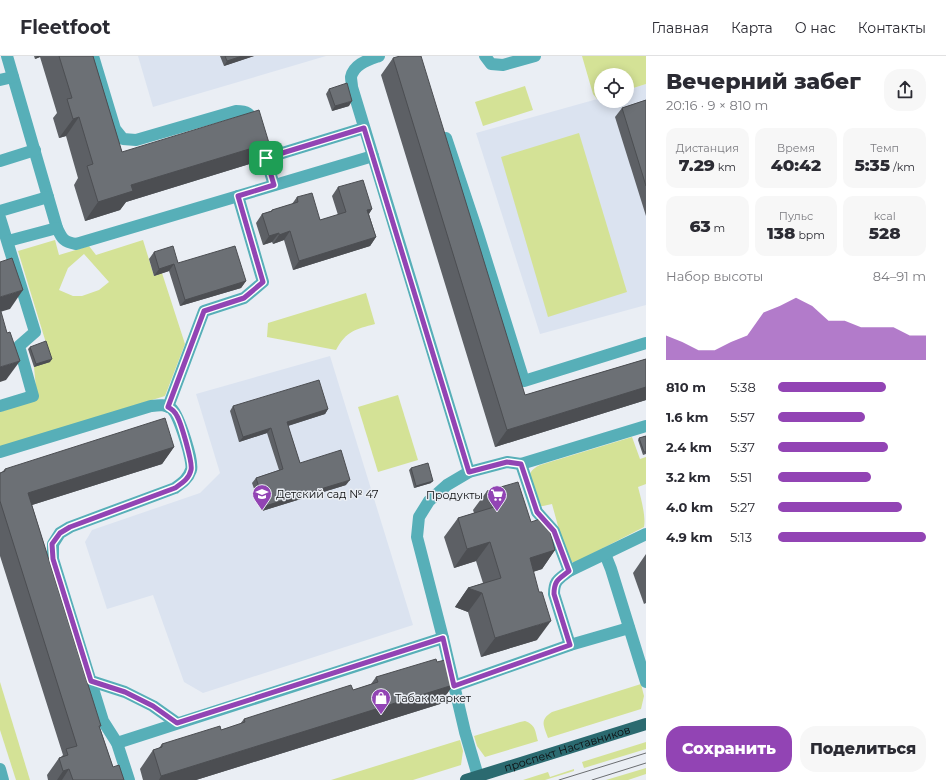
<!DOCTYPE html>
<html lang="ru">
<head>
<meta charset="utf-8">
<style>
	:root { --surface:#fff; --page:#f7f7f7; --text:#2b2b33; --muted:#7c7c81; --line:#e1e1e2; --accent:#9244b4 }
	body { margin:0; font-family:Montserrat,sans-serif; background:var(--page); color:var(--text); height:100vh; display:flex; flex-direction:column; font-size:15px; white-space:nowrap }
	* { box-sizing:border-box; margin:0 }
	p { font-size:13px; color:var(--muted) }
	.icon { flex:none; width:22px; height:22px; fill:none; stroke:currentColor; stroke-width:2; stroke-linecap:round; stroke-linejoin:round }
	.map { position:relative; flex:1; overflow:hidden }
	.details { display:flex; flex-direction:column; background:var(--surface); width:300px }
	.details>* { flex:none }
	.fabs { position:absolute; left:594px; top:12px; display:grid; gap:8px }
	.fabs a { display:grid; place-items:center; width:40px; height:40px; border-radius:50%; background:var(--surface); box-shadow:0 2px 10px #0003; font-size:20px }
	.pin { position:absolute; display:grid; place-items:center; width:34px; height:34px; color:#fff; margin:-17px; border-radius:8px; box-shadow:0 2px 6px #0006 }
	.round { display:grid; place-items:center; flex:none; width:42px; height:42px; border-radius:16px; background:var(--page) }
	.head { display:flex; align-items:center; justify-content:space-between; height:68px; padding:0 20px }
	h1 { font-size:22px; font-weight:800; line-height:30px }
	.stats { display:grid; grid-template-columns:repeat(3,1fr); gap:6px; height:68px; padding:4px 20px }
	.stats div { display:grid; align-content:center; border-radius:10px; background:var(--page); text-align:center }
	.stats b { font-size:17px; font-weight:800 }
	.stats small { font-size:11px; font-weight:400 }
	.stats p { font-size:11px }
	.chart { height:112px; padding:8px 20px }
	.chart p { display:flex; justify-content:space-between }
	.chart svg { width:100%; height:72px; margin-top:4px; fill:var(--accent); opacity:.7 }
	.button { display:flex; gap:8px; margin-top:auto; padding:8px 20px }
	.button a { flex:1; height:46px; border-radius:16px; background:var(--accent); color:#fff; font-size:16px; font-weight:800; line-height:46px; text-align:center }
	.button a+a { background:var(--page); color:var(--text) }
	ul { padding:0 20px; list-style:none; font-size:13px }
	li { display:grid; grid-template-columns:64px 48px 1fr; align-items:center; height:30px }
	li i { height:10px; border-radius:5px; background:var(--accent) }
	header { display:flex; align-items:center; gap:24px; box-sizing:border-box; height:56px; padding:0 20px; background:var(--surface); border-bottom:1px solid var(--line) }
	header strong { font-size:19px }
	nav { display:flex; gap:22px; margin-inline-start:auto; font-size:14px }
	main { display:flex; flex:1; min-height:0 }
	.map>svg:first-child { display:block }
</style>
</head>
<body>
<header>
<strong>Fleetfoot</strong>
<nav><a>Главная</a><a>Карта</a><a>О нас</a><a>Контакты</a></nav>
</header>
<main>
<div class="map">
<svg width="646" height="724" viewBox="0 0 646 724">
	<rect width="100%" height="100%" fill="#eaeef4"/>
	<!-- built -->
	<g fill="#dbe3f0">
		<polygon points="138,0 326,0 153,51"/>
		<polygon points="646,28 646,249 540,278 476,77 601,42 601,45 627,45 627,34"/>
		<polygon points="330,300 413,569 203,637 184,626 153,539 107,553 85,486 92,474 200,437 220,417 196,338"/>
	</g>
	<!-- green -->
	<g fill="#d4e296" fill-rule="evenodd">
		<polygon points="582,0 646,0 646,28 627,34 627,19 601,19 601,42 597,43 593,38"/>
		<polygon points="525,30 533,54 483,70 475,46"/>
		<polygon points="579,77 627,236 548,261 501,101"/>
		<path d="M 55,184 L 59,199 L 89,190 L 96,199 L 143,184 L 154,220 L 162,217 L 185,288 L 165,340 L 0,391 L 0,356 L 37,343 L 34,311 L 46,287 L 18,195 ZM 84,198 L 109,226 L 99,234 L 82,240 L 73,240 L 59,234 L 68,212 Z"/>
		<path d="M 366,237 L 375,268 C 356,273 346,275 336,294 L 267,281 L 268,267 Z"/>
		<polygon points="398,339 418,404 378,416 358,351"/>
		<path d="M 632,381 L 640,403 L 646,401 L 646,428 L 638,431 C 641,442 646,461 644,471 L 576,506 L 571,506 L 567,503 L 552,448 L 543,450 L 539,450 C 536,442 527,425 530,418 C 532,413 536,411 540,409 Z"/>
		<polygon points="0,626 30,724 16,724 0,674"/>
		<path d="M 641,628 L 644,640 L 641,653 L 548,682 C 544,670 539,664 552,656 Z"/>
		<path d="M 525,665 C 536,669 535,675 538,685 L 485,701 L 477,690 L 474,680 L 520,666 Z"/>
		<polygon points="460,684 463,695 461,709 413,724 331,724"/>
		<polygon points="646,686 646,693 584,712 582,706"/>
		<polygon points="646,712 646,718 628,724 606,724"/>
		<polygon points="574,713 574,715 545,724 523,724 548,716 550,721"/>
	</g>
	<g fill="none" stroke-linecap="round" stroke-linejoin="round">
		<!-- minor -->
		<g stroke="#57afb8" stroke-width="12">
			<path d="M 7,0 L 57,172 C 62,183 64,186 76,188 L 373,100"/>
			<path d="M 93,0 L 115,73 L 123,83 L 136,84 L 236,55 C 247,55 250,57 255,67 L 274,129"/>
			<path d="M 379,0 C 368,4 354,8 351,21 C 351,24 352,28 352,31 L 469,416"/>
			<polyline points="485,0 491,8 503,9 535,0"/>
			<polyline points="0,24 13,21"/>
			<polyline points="446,82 477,175 524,325 646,287"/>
			<polyline points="266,102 364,72"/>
			<polyline points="0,105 35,94"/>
			<polyline points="0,155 48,141"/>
			<polyline points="0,162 35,276 19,290 33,340 0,350"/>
			<polyline points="8,185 57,172"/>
			<polyline points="168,351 204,255 244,242 263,226 238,140"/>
			<path d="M 0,396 L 151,350 C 159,349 166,348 172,353 C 179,360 194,406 191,414 C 188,423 182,427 175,432 L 70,471 L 60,477 L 53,488 L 53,503 L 103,665 L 117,687 L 129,724"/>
			<polyline points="521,408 537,456 554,475 569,515"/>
			<polyline points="605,498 611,513 646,626"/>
			<path d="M 570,589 L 554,538 C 554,524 559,523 569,515 L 646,478"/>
			<polyline points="91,625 125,636 153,650 177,667"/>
			<polyline points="454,630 570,589 629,572"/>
			<polyline points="117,687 443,582"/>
			<polyline points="0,713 3,724"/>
			<polyline points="478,720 465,676 443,582 417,481 419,461 429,445 447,429 469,416 507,406 521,408 646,370"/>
		</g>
		<!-- major -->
		<path stroke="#2b6a70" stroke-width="12" id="s1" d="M 466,724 L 646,668"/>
		<!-- tram -->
		<g stroke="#6b6e71" stroke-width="1">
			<polyline points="559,724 646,697"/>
			<polyline points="592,724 646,707"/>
		</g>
	</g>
	<!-- wall -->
	<g fill="#5d6065">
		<polygon points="34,0 93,0 122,96 269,87 256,106 126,146 120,154 85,165 74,129 78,122 66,80 59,82 53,62 57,57 40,1 35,3"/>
		<polygon points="220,0 254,0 224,10"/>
		<polygon points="393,2 525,339 646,303 646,344 495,391 381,19"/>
		<polygon points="329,33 349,50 332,55 326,38"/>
		<polygon points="646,44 646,160 615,61 622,52"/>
		<polygon points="338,131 372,153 369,158 376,181 370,190 293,214 284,184 273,188 272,186 263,189 256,167 262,158 271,155 272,154 292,148 297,141 320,164 338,159 332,140"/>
		<polygon points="154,196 178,207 246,225 241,232 180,250 169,215 154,220 149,203"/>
		<polygon points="30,291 50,306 34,311 28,293"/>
		<polygon points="233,350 328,353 325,358 288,370 300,407 346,429 262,455 252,427 256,422 279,414 267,377 239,386 230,355"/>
		<polygon points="646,380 646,398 643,399 638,384 639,382"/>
		<polygon points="174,391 162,408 32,449 100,672 113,711 124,724 48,724 47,719 59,702 61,701 63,699 0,500 0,417 2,416 5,413"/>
		<polygon points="411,412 431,427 414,432 409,414"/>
		<polygon points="487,435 531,466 555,494 542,513 533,516 537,584 481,601 468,556 455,551 468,532 483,527 476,505 454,512 444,481 458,462 474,457 473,454"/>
		<polygon points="646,498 646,547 644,548 633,517"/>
		<polygon points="437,606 453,629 440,648 196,724 143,724 140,713 153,694 159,692 162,688 221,674 240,668 244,663 353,634 371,628 376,621"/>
	</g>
	<!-- shaded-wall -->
	<g fill="#4c4e52">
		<polygon points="37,0 41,0 40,1 35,3"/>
		<polygon points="242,0 254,0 224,10 227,5"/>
		<polygon points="352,45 349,50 332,55 335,50"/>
		<polygon points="79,61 66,80 59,82 73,63"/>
		<polygon points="269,87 256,106 126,146 120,154 85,165 98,146 131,129"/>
		<polygon points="372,153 366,162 367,154"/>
		<polygon points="290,175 284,184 273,188 279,179"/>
		<polygon points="279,177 272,186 263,189 269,180"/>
		<polygon points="376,181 370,190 293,214 299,205"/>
		<polygon points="174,208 169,215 154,220 159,213"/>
		<polygon points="246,225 241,232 180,250 185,244"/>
		<polygon points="23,234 10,253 0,256 0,241"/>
		<polygon points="52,303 50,306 34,311 36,308"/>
		<polygon points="20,305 6,324 0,326 0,311"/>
		<polygon points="646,331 646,344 495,391 507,374"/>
		<polygon points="328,353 325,358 284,371 287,366"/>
		<polygon points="271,372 267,377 239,386 243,381"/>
		<polygon points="174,391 162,408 16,454 28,437"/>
		<polygon points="350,424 346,429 262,455 265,450"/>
		<polygon points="433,425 431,427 414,432 416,430"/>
		<polygon points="490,486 476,505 454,512 467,493"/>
		<polygon points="555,494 542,513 516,521 530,502"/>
		<polygon points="468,532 482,537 468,556 455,551"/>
		<polygon points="551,565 537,584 481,601 495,582"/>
		<polygon points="453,629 440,648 196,724 159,724 161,720"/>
		<polygon points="69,713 62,724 57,724 63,715"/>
	</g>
	<!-- building -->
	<g fill="#6c7075" stroke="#4c4e52">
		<polygon points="59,0 93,0 122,96 259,54 269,87 131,129 133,135 98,146 87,110 93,108 79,61 73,63 67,43 72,42"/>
		<polygon points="225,0 242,0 227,5"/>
		<polygon points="400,0 421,0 525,339 646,303 646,331 507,374 393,2"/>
		<polygon points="347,27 352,45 335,50 329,33"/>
		<polygon points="646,44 646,130 622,52"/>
		<polygon points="363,124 372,153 367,154 376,181 299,205 290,175 279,179 279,177 269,180 262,158 272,155 272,154 298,146 297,141 312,137 320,164 346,156 338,131"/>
		<polygon points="173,190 178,207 235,190 246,225 185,244 174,208 159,213 154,196"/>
		<polygon points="12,202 23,234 0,241 0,206"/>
		<polygon points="0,252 7,277 10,276 20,305 0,311"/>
		<polygon points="46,285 52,303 36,308 30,291"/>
		<polygon points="319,324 328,353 287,366 300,407 341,394 350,424 265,450 256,422 283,413 271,372 243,381 233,350"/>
		<polygon points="165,362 174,391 28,437 101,670 99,670 113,711 119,709 124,724 73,724 69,713 63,715 59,702 68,699 66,693 77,690 0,445 0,417 5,415 5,413"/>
		<polygon points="646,380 646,396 644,396 639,382"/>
		<polygon points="428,407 433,425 416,430 411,412"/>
		<polygon points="518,426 531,466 546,461 555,494 530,502 539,536 542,536 551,565 495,582 482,537 468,532 501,522 490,486 467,493 458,462 494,451 487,435"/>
		<polygon points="436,603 437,606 445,604 453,629 161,720 153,694 162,691 162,688 220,670 221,674 245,666 244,663 351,629 353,634 378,626 376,621"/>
	</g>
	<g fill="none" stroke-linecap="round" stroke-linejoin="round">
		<defs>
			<path id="route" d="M 364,72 L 469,416 L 507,406 L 521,408 L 537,456 L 554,475 L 569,515 C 559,523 554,524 554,538 L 570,589 L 454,630 L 443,582 L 177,667 L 153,650 L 125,636 L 91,625 L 53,503 L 52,488 L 60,477 L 70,471 L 175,432 C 182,427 189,423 191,414 C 193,407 181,367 177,360 C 175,356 172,353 168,351 L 204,255 L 244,242 L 263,226 L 238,140 L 274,129 L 266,102 Z"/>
		</defs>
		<!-- route casing -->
		<use href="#route" stroke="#fff" stroke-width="8"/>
		<!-- route -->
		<use href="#route" stroke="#9244b4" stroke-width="5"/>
	</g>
	<!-- icons -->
	<defs>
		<symbol id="school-pin" viewBox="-11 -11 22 30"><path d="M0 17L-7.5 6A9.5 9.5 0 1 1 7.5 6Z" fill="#9244b4" stroke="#eaeef4"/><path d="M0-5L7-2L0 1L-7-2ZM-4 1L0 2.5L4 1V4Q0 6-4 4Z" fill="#fff"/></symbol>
		<symbol id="supermarket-pin" viewBox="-11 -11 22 30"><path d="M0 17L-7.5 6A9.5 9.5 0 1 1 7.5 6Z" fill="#9244b4" stroke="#eaeef4"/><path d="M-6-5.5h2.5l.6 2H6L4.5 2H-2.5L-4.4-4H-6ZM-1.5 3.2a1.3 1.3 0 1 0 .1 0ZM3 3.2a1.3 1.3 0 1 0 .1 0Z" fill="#fff"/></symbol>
		<symbol id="shop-pin" viewBox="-11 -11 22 30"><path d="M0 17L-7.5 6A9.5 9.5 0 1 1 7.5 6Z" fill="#9244b4" stroke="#eaeef4"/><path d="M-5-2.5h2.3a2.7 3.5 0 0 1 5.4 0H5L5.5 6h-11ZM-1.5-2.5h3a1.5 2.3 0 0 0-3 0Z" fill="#fff"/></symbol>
	</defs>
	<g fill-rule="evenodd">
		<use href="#school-pin" x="251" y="427" width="22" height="30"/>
		<use href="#supermarket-pin" x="486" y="428" width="22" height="30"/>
		<use href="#shop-pin" x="370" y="631" width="22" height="30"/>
	</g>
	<g text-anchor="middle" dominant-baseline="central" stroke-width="3" stroke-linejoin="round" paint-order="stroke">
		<!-- poi labels -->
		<g font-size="11" fill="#0d0e10" stroke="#eaeef4" text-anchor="start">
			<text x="276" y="438">Детский сад № 47</text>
			<text x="483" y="439" text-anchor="end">Продукты</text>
			<text x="395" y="642">Табак маркет</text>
		</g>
		<!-- street labels -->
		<g font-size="11" fill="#0d0e10" stroke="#eaeef4">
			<text stroke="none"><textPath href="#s1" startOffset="106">проспект Наставников</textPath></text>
		</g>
	</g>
</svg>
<div class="fabs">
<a><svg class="icon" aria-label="locate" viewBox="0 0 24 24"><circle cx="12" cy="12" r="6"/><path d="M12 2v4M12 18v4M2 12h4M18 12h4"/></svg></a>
</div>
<div class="pin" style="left:266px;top:102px;background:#1e9e55"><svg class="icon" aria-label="arrive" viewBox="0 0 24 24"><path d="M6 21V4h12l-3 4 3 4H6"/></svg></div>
</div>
<section class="details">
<div class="head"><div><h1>Вечерний забег</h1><p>20:16 · 9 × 810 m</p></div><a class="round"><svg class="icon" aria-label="share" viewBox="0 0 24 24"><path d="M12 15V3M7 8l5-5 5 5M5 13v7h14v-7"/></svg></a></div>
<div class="stats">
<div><p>Дистанция</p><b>7.29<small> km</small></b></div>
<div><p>Время</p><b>40:42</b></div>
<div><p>Темп</p><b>5:35<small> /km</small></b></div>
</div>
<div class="stats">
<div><b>63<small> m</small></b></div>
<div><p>Пульс</p><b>138<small> bpm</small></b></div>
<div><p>kcal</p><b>528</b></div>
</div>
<div class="chart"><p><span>Набор высоты</span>84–91 m</p>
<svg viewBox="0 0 160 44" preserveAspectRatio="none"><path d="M0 44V29L10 33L20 38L30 38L40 33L50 29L60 15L70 11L80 6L90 11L100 20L110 20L120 24L130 24L140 24L150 29L160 29V44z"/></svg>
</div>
<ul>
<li><b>810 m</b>5:38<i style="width:73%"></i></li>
<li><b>1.6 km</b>5:57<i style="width:59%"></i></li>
<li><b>2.4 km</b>5:37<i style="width:74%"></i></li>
<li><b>3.2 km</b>5:51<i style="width:63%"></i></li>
<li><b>4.0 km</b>5:27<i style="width:84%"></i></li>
<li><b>4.9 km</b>5:13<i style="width:100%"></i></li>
</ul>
<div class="button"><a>Сохранить</a><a>Поделиться</a></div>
</section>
</main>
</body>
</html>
